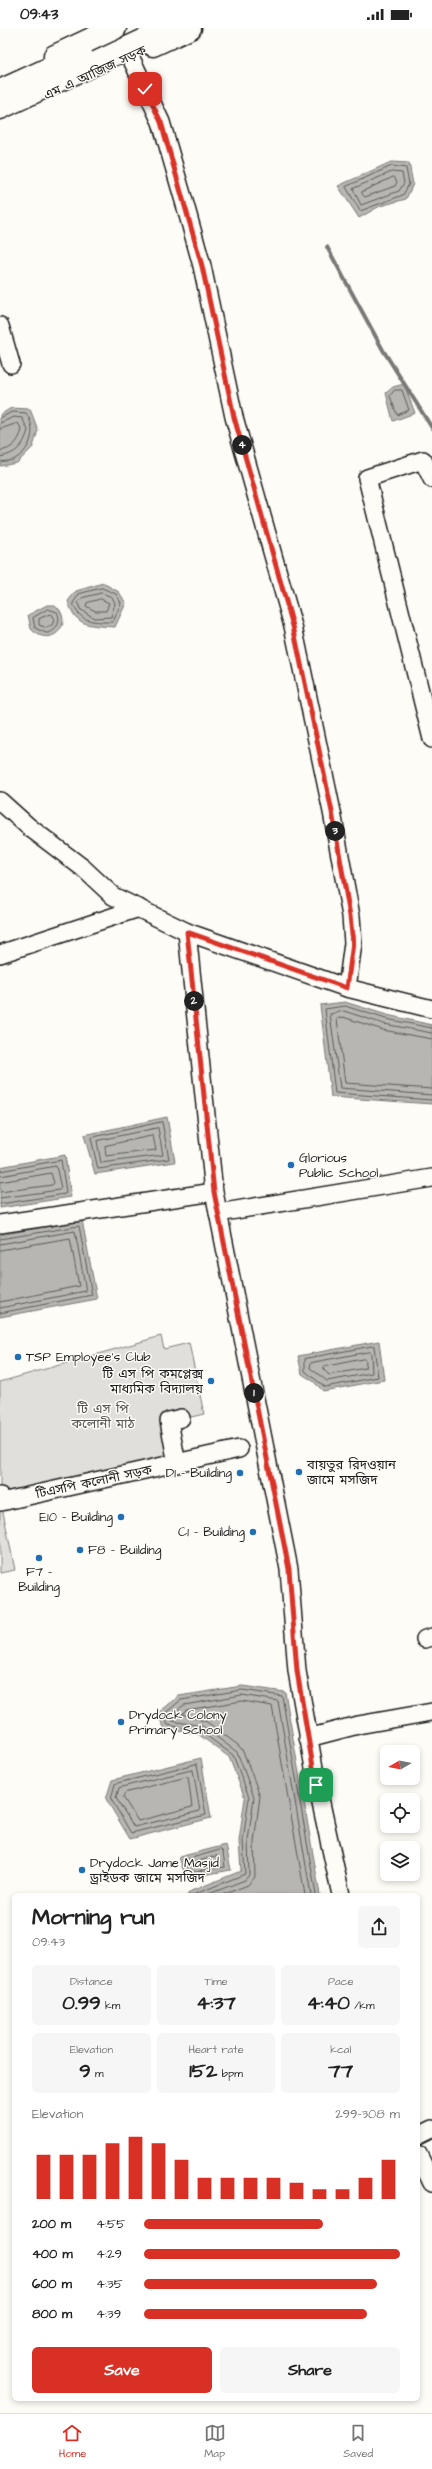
<!DOCTYPE html>
<html lang="en">
<head>
<meta charset="utf-8">
<style>
	:root { --surface:#fff; --page:#f6f6f6; --text:#222; --muted:#767676; --line:#e0e0e0; --accent:#d93025 }
	body { margin:0; font-family:"Architects Daughter","Noto Sans Bengali",sans-serif; background:var(--page); color:var(--text); height:100vh; display:flex; flex-direction:column; font-size:15px; white-space:nowrap }
	* { box-sizing:border-box; margin:0 }
	p { font-size:13px; color:var(--muted) }
	.icon { flex:none; width:22px; height:22px; fill:none; stroke:currentColor; stroke-width:2; stroke-linecap:round; stroke-linejoin:round }
	.map { position:relative; flex:1; overflow:hidden }
	.drawer { position:absolute; left:12px; top:1865px; width:408px; height:508px; display:flex; flex-direction:column; background:var(--surface); border-radius:6px; box-shadow:0 2px 6px #0003 }
	.drawer>* { flex:none }
	.needle { width:26px; rotate:261deg }
	.tools { position:absolute; left:380px; top:1717px; display:grid; gap:8px }
	.tools a { display:grid; place-items:center; width:40px; height:40px; border-radius:6px; background:var(--surface); box-shadow:0 2px 6px #0003; font-size:20px }
	.pin { position:absolute; display:grid; place-items:center; width:34px; height:34px; color:#fff; margin:-17px; border-radius:8px; box-shadow:0 2px 6px #0006 }
	.km { position:absolute; width:20px; height:20px; margin:-10px; border-radius:50%; background:#222; color:#fff; font-size:11px; line-height:20px; text-align:center }
	.round { display:grid; place-items:center; flex:none; width:42px; height:42px; border-radius:6px; background:var(--page) }
	.headline { display:flex; align-items:center; justify-content:space-between; height:68px; padding:0 20px }
	h1 { font-size:22px; font-weight:700; line-height:30px }
	.figures { display:grid; grid-template-columns:repeat(3,1fr); gap:6px; height:68px; padding:4px 20px }
	.figures div { display:grid; align-content:center; border-radius:6px; background:var(--page); text-align:center }
	.figures b { font-size:20px; font-weight:700 }
	.figures small { font-size:11px; font-weight:400 }
	.figures p { font-size:11px }
	.chart { height:112px; padding:8px 20px }
	.chart p { display:flex; justify-content:space-between }
	.chart svg { width:100%; height:72px; margin-top:4px; stroke:var(--accent); stroke-width:6 }
	.button { display:flex; gap:8px; margin-top:auto; padding:8px 20px }
	.button a { flex:1; height:46px; border-radius:6px; background:var(--accent); color:#fff; font-size:16px; font-weight:700; line-height:46px; text-align:center }
	.button a+a { background:var(--page); color:var(--text) }
	ul { padding:0 20px; list-style:none; font-size:13px }
	li { display:grid; grid-template-columns:64px 48px 1fr; align-items:center; height:30px }
	li i { height:10px; border-radius:5px; background:var(--accent) }
	.status { display:flex; justify-content:space-between; align-items:center; height:28px; padding:0 20px; background:var(--surface); direction:ltr }
	.status svg { height:11px; fill:currentColor }
	.tabs { display:flex; justify-content:space-around; align-items:center; height:56px; border-top:1px solid var(--line); background:var(--surface); font-size:11px; color:var(--muted) }
	.tabs a { display:grid; justify-items:center; gap:2px }
	.tabs .on { color:var(--accent) }
	.map>svg:first-child { display:block }
</style>
</head>
<body>
<div class="status"><b>09:43</b><svg viewBox="0 0 49 12"><path d="M0 12V9h3v3zM5 12V6h3v6zM10 12V3h3v9zM15 12V0h3v12zM26 1h20v11H26zM47 4h2v5h-2z"/></svg></div>
<div class="map">
<svg width="432" height="2385" viewBox="0 0 432 2385">
	<rect width="100%" height="100%" fill="#fdfcf7"/>
	<filter id="ink" filterUnits="userSpaceOnUse"><feTurbulence type="fractalNoise" baseFrequency=".025" numOctaves="2"/><feDisplacementMap in="SourceGraphic" scale="8" xChannelSelector="R" yChannelSelector="G"/><feConvolveMatrix kernelMatrix="1 2 1 2 8 2 1 2 1" color-interpolation-filters="sRGB"/></filter>
	<g filter="url(#ink)">
		<!-- green -->
		<polygon fill="#e0dfdb" stroke="#7e7e7c" points="161,1308 164,1321 189,1315 204,1386 170,1394 178,1436 1,1474 15,1542 0,1545 0,1354"/>
		<!-- water -->
		<g fill="#b7b6b2" stroke="#797876">
			<polygon points="391,134 409,135 413,156 406,171 380,178 359,190 338,158"/>
			<polygon points="404,356 415,385 393,393 386,365 393,359"/>
			<polygon points="11,380 30,381 38,402 33,419 17,435 0,438 0,387"/>
			<path d="M 103,555 L 119,564 L 126,575 L 115,599 C 90,597 76,600 68,573 L 76,563 Z"/>
			<path d="M 47,577 L 55,577 C 76,595 51,622 31,601 L 28,587 Z"/>
			<polygon points="345,974 387,987 432,997 432,1076 331,1069 320,977"/>
			<polygon points="167,1089 175,1134 95,1146 84,1107"/>
			<polygon points="65,1127 71,1169 0,1180 0,1139"/>
			<polygon points="82,1192 97,1271 0,1289 0,1207"/>
			<polygon points="379,1313 384,1352 323,1363 313,1353 302,1346 298,1328"/>
			<polygon points="242,1658 285,1664 320,1867 187,1867 191,1863 241,1843 239,1813 245,1770 229,1729 198,1706 165,1701 157,1686 179,1668"/>
			<polygon points="201,1730 211,1790 130,1811 106,1771 112,1752"/>
			<polygon points="226,1817 231,1842 186,1850 179,1829"/>
		</g>
		<g fill="none" stroke-linecap="round" stroke-linejoin="round">
			<!-- shore -->
			<g stroke="#5a5a58" stroke-width="1">
				<polygon points="392,138 406,140 409,156 403,167 360,183 346,159"/>
				<polygon points="392,144 402,145 404,155 399,163 361,177 353,161"/>
				<polygon points="394,149 397,154 395,158 365,169 362,166 362,164"/>
				<polygon points="395,362 402,362 409,382 397,387 390,368"/>
				<path d="M 0,390 L 12,384 L 26,385 C 37,400 32,421 15,431 C 12,433 4,433 0,434"/>
				<path d="M 0,395 L 14,389 L 22,390 L 28,402 C 24,418 16,426 0,429"/>
				<path d="M 0,401 L 18,395 L 22,402 C 18,415 12,421 0,423"/>
				<path d="M 102,560 L 116,566 L 121,575 L 113,594 C 95,594 79,595 73,575 L 79,566 Z"/>
				<polygon points="102,565 112,569 115,575 111,589 94,590 80,581 78,575 82,570"/>
				<polygon points="101,571 109,575 106,583 95,583 86,578 87,575"/>
				<path d="M 48,581 L 57,584 C 62,593 56,605 46,605 L 35,600 L 33,590 Z"/>
				<polygon points="51,586 54,592 52,597 47,600 39,597 39,591"/>
				<polyline points="432,1000 386,991 345,978 325,981 335,1065 432,1072"/>
				<polyline points="432,1005 384,996 344,983 330,986 340,1060 432,1067"/>
				<polyline points="432,1011 383,1002 343,989 337,991 345,1055 432,1061"/>
				<polygon points="162,1094 169,1131 98,1141 91,1110"/>
				<polygon points="158,1100 163,1127 101,1135 97,1113"/>
				<polygon points="153,1108 156,1122 106,1128 105,1118"/>
				<polyline points="0,1143 61,1132 66,1164 65,1166 0,1176"/>
				<polyline points="0,1148 56,1138 61,1160 59,1162 0,1170"/>
				<polyline points="0,1154 51,1145 54,1155 52,1157 0,1164"/>
				<polyline points="0,1211 79,1198 92,1267 0,1285"/>
				<polyline points="0,1216 75,1203 86,1263 0,1280"/>
				<polyline points="0,1222 70,1210 79,1258 0,1274"/>
				<polygon points="374,1318 378,1349 325,1359 305,1343 305,1331"/>
				<polygon points="369,1324 371,1326 372,1345 327,1353 310,1340 311,1335"/>
				<polygon points="364,1331 366,1333 365,1340 329,1347 323,1341 324,1339"/>
				<polygon points="197,1736 206,1787 131,1805 111,1771 115,1756"/>
				<polygon points="193,1742 200,1783 134,1799 116,1770 119,1760"/>
				<polygon points="188,1749 192,1779 138,1793 123,1769 125,1765"/>
				<polygon points="221,1822 223,1824 225,1839 189,1844 186,1832"/>
				<polygon points="217,1828 219,1830 219,1835 192,1838 193,1835"/>
				<polyline points="193,1867 245,1846 243,1813 249,1769 233,1727 200,1703 168,1697 163,1687 181,1672 242,1662 282,1668 316,1867"/>
				<polyline points="206,1867 245,1852 249,1847 248,1813 254,1769 237,1724 202,1698 172,1693 169,1688 184,1677 242,1667 278,1673 311,1867"/>
				<polyline points="222,1867 248,1857 255,1849 254,1814 260,1768 243,1723 238,1717 207,1694 182,1686 186,1682 242,1673 272,1678 305,1867"/>
			</g>
			<!-- stream -->
			<polyline stroke="#797876" stroke-width="4" points="327,219 383,322 432,400"/>
			<defs>
				<g id="minor">
					<polyline points="130,28 161,94 186,180 202,238 234,389 293,598 332,784 351,888 353,915 347,960"/>
					<polyline points="0,298 11,336"/>
					<polyline points="432,451 423,432 367,450 432,711"/>
					<polyline points="0,773 29,799 83,840 113,868 187,904 214,1164 289,1541 297,1643 317,1757 341,1867"/>
					<polyline points="187,904 347,960 432,981"/>
					<polyline points="0,926 139,880"/>
					<polyline points="218,1185 432,1150"/>
					<polyline points="0,1196 214,1164"/>
					<polyline points="177,1436 169,1393 181,1390"/>
					<polyline points="0,1468 1,1474 239,1421"/>
					<polyline points="425,1611 432,1609"/>
					<polyline points="308,1710 358,1697 432,1684"/>
					<polyline points="418,2108 432,2101"/>
					<polyline points="418,2126 432,2155"/>
				</g>
				<g id="major">
					<polyline points="153,17 190,0"/>
					<polyline points="55,28 115,0"/>
				</g>
				<g id="highway">
					<polyline points="0,63 81,26"/>
					<polyline points="0,80 170,0"/>
				</g>
			</defs>
			<!-- minor casing -->
			<use href="#minor" stroke="#1c1c1c" stroke-width="20"/>
			<!-- major casing -->
			<use href="#major" stroke="#1c1c1c" stroke-width="25"/>
			<!-- highway casing -->
			<use href="#highway" stroke="#1c1c1c" stroke-width="25"/>
			<!-- minor -->
			<use href="#minor" stroke="#fdfcf7" stroke-width="17"/>
			<!-- major -->
			<use href="#major" stroke="#fdfcf7" stroke-width="22"/>
			<!-- highway -->
			<use href="#highway" stroke="#fdfcf7" stroke-width="22"/>
		</g>
	</g>
	<g fill="none" stroke-linecap="round" stroke-linejoin="round" filter="url(#ink)">
		<defs>
			<polyline id="route" points="145,61 161,94 202,238 234,389 293,598 332,784 350,888 353,915 347,960 187,904 214,1164 289,1541 297,1643 316,1757"/>
		</defs>
		<!-- route casing -->
		<use href="#route" stroke="#fff" stroke-width="8"/>
		<!-- route -->
		<use href="#route" stroke="#d93025" stroke-width="5"/>
	</g>
	<!-- markers -->
	<g fill="#1f6fb2" stroke="#fdfcf7" stroke-width="1.5">
		<circle cx="291" cy="1137" r="4"/>
		<circle cx="18" cy="1329" r="4"/>
		<circle cx="211" cy="1353" r="4"/>
		<circle cx="299" cy="1444" r="4"/>
		<circle cx="240" cy="1445" r="4"/>
		<circle cx="121" cy="1489" r="4"/>
		<circle cx="253" cy="1504" r="4"/>
		<circle cx="80" cy="1522" r="4"/>
		<circle cx="39" cy="1530" r="4"/>
		<circle cx="121" cy="1694" r="4"/>
		<circle cx="82" cy="1842" r="4"/>
	</g>
	<g text-anchor="middle" dominant-baseline="central" stroke-width="3" stroke-linejoin="round" paint-order="stroke">
		<!-- street labels -->
		<g font-size="13" fill="#1c1c1c" stroke="#fdfcf7">
			<text transform="translate(95 45) rotate(-25)">এম এ আজিজ সড়ক</text>
			<text transform="translate(94 1454) rotate(-12)">টিএসপি কলোনী সড়ক</text>
		</g>
		<!-- poi labels -->
		<g font-size="13" fill="#1c1c1c" stroke="#fdfcf7" text-anchor="start">
			<text x="299" y="1130">Glorious<tspan x="299" dy="15">Public School</tspan></text>
			<text x="26" y="1329">TSP Employee's Club</text>
			<text x="203" y="1346" text-anchor="end">টি এস পি কমপ্লেক্স<tspan x="203" dy="15">মাধ্যমিক বিদ্যালয়</tspan></text>
			<text x="307" y="1437">বায়তুর রিদওয়ান<tspan x="307" dy="15">জামে মসজিদ</tspan></text>
			<text x="232" y="1445" text-anchor="end">D1 - Building</text>
			<text x="113" y="1489" text-anchor="end">E10 - Building</text>
			<text x="245" y="1504" text-anchor="end">C1 - Building</text>
			<text x="88" y="1522">F8 - Building</text>
			<text x="39" y="1544" text-anchor="middle">F7 -<tspan x="39" dy="15">Building</tspan></text>
			<text x="129" y="1687">Drydock Colony<tspan x="129" dy="15">Primary School</tspan></text>
			<text x="90" y="1835">Drydock Jame Masjid<tspan x="90" dy="15">ড্রাইডক জামে মসজিদ</tspan></text>
		</g>
		<!-- park labels -->
		<g font-size="13" fill="#575655" stroke="#fdfcf7">
			<text x="103" y="1381">টি এস পি<tspan x="103" dy="15">কলোনী মাঠ</tspan></text>
		</g>
	</g>
</svg>
<div class="tools">
<a><svg class="needle" viewBox="-14 -14 28 28"><path d="M0-13l5 13h-10z" fill="#e53935"/><path d="M0 13l5-13h-10z" fill="#767676"/></svg></a>
<a><svg class="icon" aria-label="locate" viewBox="0 0 24 24"><circle cx="12" cy="12" r="6"/><path d="M12 2v4M12 18v4M2 12h4M18 12h4"/></svg></a>
<a><svg class="icon" aria-label="layers" viewBox="0 0 24 24"><path d="M12 4l9 5-9 5-9-5zM3 14l9 5 9-5"/></svg></a>
</div>
<div class="pin" style="left:316px;top:1757px;background:#1e9e55"><svg class="icon" aria-label="arrive" viewBox="0 0 24 24"><path d="M6 21V4h12l-3 4 3 4H6"/></svg></div>
<div class="pin" style="left:145px;top:61px;background:#d93025"><svg class="icon" aria-label="check" viewBox="0 0 24 24"><path d="M5 12l5 5 9-10"/></svg></div>
<b class="km" style="left:254px;top:1365px">1</b>
<b class="km" style="left:194px;top:973px">2</b>
<b class="km" style="left:335px;top:803px">3</b>
<b class="km" style="left:242px;top:417px">4</b>
<section class="drawer">
<div class="headline"><div><h1>Morning run</h1><p>09:43</p></div><a class="round"><svg class="icon" aria-label="share" viewBox="0 0 24 24"><path d="M12 15V3M7 8l5-5 5 5M5 13v7h14v-7"/></svg></a></div>
<div class="figures">
<div><p>Distance</p><b>0.99<small> km</small></b></div>
<div><p>Time</p><b>4:37</b></div>
<div><p>Pace</p><b>4:40<small> /km</small></b></div>
</div>
<div class="figures">
<div><p>Elevation</p><b>9<small> m</small></b></div>
<div><p>Heart rate</p><b>152<small> bpm</small></b></div>
<div><p>kcal</p><b>77</b></div>
</div>
<div class="chart"><p><span>Elevation</span>299–308 m</p>
<svg viewBox="0 0 160 44" preserveAspectRatio="none"><path d="M5 44V17M15 44V17M25 44V17M35 44V10M45 44V6M55 44V10M65 44V20M75 44V31M85 44V31M95 44V31M105 44V31M115 44V34M125 44V38M135 44V38M145 44V31M155 44V20"/></svg>
</div>
<ul>
<li><b>200 m</b>4:55<i style="width:70%"></i></li>
<li><b>400 m</b>4:29<i style="width:100%"></i></li>
<li><b>600 m</b>4:35<i style="width:91%"></i></li>
<li><b>800 m</b>4:39<i style="width:87%"></i></li>
</ul>
<div class="button"><a>Save</a><a>Share</a></div>
</section>
</div>
<nav class="tabs">
<a class="on"><svg class="icon" aria-label="home" viewBox="0 0 24 24"><path d="M3 11l9-7 9 7M6 9v11h12V9"/></svg>Home</a>
<a><svg class="icon" aria-label="map" viewBox="0 0 24 24"><path d="M3 6l6-2 6 2 6-2v14l-6 2-6-2-6 2zM9 4v14M15 6v14"/></svg>Map</a>
<a><svg class="icon" aria-label="saved" viewBox="0 0 24 24"><path d="M7 4h10v16l-5-4-5 4z"/></svg>Saved</a>
</nav>
</body>
</html>
